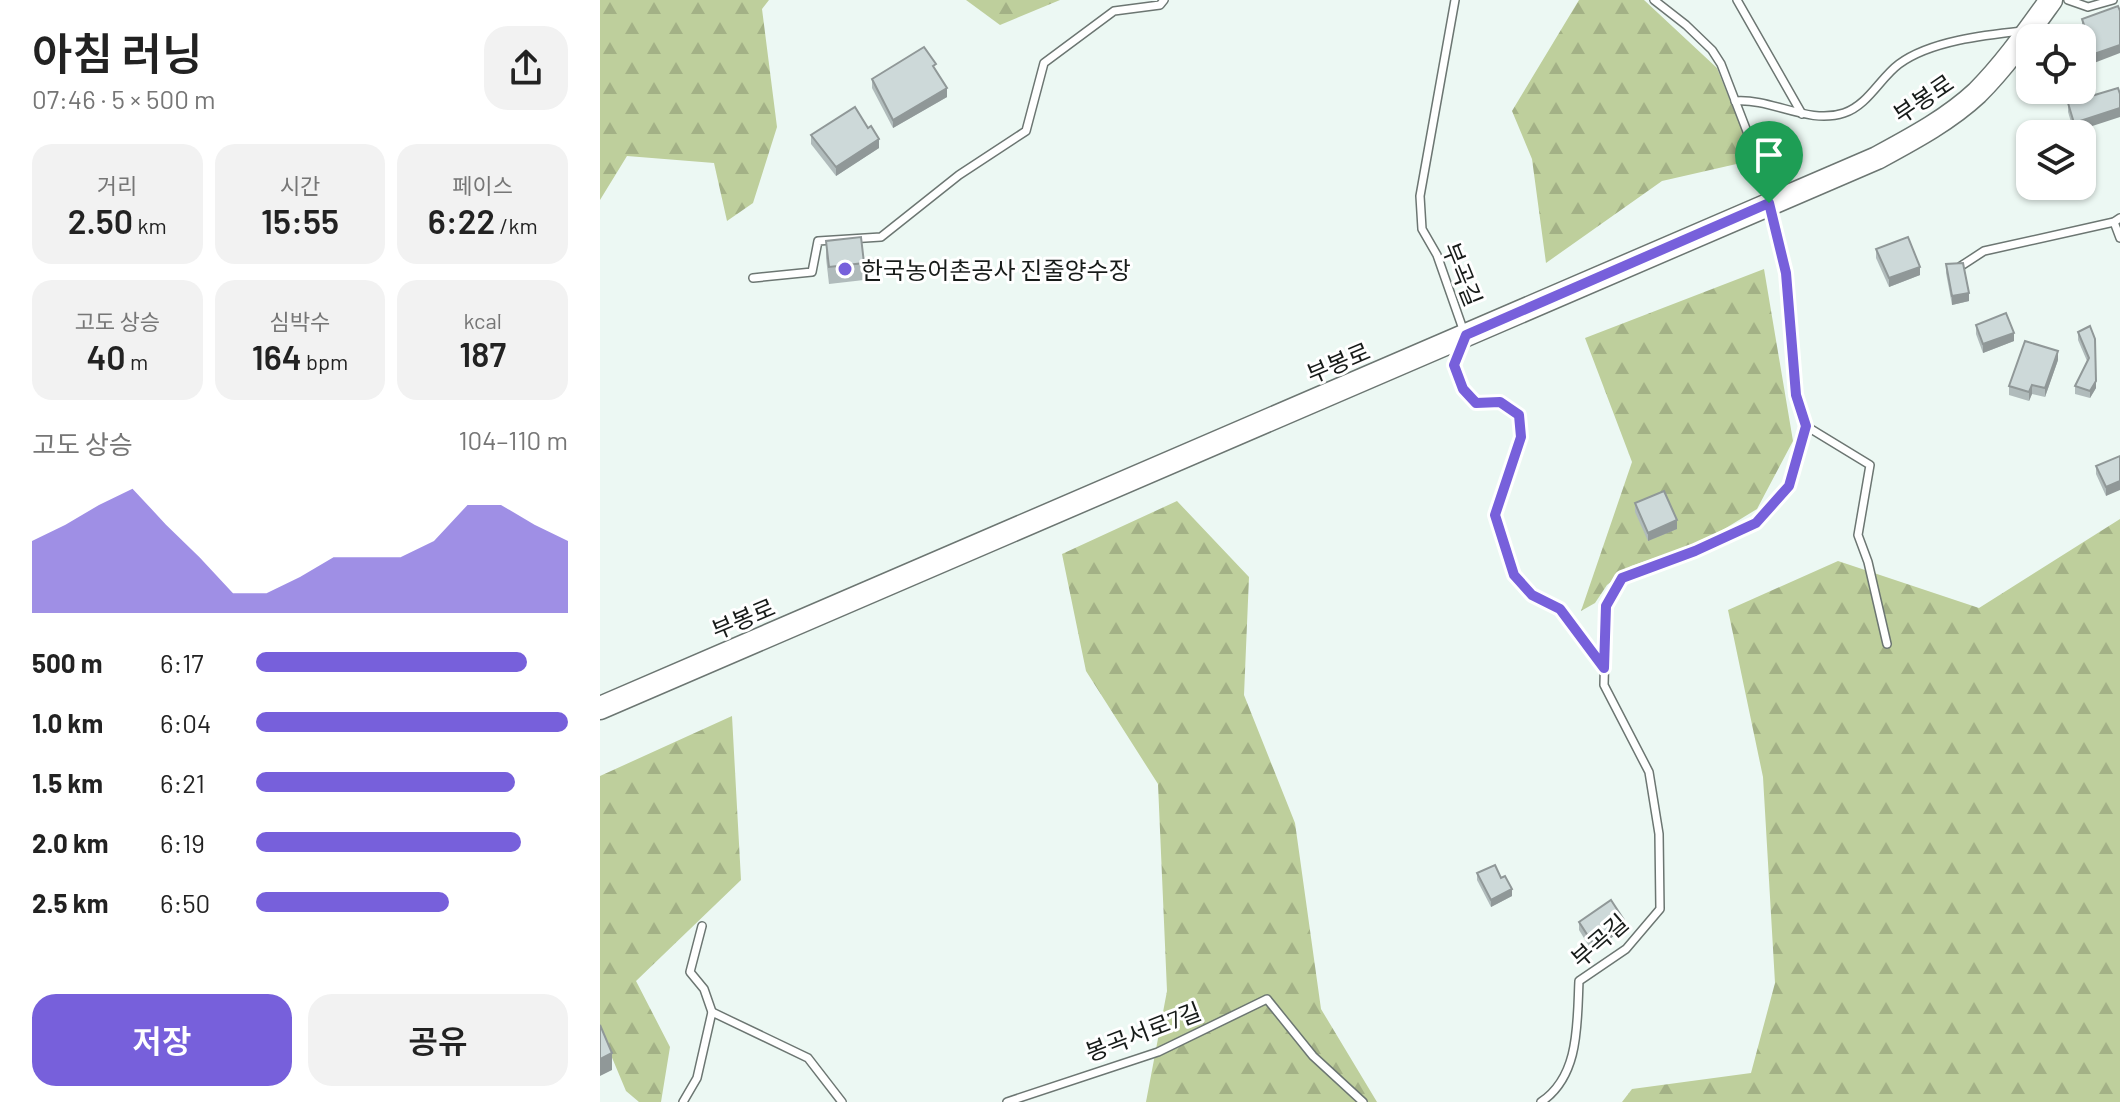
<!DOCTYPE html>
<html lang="ko">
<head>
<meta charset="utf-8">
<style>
	:root { --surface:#fff; --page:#f2f2f2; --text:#222; --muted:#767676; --accent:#7760db }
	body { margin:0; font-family:Barlow,"Noto Sans KR",sans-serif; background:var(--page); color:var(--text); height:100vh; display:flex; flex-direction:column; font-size:30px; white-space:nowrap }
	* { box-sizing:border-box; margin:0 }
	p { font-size:26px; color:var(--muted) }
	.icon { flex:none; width:44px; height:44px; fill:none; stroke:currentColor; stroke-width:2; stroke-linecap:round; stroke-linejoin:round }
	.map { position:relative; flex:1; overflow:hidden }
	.side { display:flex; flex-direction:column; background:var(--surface); width:600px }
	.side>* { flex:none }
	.controls { position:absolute; left:1416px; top:24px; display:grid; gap:16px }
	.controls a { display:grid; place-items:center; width:80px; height:80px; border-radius:16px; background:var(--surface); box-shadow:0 2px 6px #0004; font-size:40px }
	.pin { position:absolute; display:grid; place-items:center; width:68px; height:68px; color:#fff; margin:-82px -34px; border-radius:50% 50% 50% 0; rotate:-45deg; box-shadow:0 0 8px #0007 }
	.pin .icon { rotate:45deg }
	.round { display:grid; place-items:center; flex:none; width:84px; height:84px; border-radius:24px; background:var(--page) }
	.overview { display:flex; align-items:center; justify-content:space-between; height:136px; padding:0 32px }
	h1 { font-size:44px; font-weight:600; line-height:60px }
	.figures { display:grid; grid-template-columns:repeat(3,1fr); gap:12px; height:136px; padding:8px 32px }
	.figures div { display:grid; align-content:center; border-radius:20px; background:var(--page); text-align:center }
	.figures b { font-size:34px; font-weight:600 }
	.figures small { font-size:22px; font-weight:400 }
	.figures p { font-size:22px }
	.chart { height:224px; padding:16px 32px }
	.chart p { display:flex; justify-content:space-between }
	.chart svg { width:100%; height:144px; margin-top:8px; fill:var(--accent); opacity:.7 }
	.cta { display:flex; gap:16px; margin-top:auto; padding:16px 32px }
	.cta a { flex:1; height:92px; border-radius:24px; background:var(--accent); color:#fff; font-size:32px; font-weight:600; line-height:92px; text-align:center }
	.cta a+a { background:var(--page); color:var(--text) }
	ul { padding:0 32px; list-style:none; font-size:26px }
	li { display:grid; grid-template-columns:128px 96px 1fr; align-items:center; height:60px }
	li i { height:20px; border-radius:10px; background:var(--accent) }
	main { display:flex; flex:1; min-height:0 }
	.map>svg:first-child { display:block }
</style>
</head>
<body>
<main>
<section class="side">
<div class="overview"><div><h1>아침 러닝</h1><p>07:46 · 5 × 500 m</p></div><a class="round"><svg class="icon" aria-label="share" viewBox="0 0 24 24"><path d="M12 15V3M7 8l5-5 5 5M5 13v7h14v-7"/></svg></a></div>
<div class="figures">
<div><p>거리</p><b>2.50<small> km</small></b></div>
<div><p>시간</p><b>15:55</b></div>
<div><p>페이스</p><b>6:22<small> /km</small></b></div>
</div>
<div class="figures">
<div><p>고도 상승</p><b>40<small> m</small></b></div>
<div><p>심박수</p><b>164<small> bpm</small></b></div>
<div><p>kcal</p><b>187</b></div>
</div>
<div class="chart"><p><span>고도 상승</span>104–110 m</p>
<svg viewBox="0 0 160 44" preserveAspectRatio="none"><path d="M0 44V22L10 17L20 11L30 6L40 17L50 27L60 38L70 38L80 33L90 27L100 27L110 27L120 22L130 11L140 11L150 17L160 22V44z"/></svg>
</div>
<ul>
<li><b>500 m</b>6:17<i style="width:87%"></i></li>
<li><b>1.0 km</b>6:04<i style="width:100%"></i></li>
<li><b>1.5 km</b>6:21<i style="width:83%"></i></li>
<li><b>2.0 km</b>6:19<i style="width:85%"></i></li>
<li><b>2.5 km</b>6:50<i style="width:62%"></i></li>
</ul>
<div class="cta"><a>저장</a><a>공유</a></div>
</section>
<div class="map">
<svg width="1520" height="1102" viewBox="0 0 1520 1102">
	<defs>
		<pattern id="forest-firs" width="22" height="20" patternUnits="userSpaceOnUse" patternTransform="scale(2)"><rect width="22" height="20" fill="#becf9c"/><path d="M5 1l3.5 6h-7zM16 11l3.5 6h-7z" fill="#a3b186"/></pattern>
	</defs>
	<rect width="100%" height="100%" fill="#ecf8f3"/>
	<!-- forest -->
	<g fill="url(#forest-firs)">
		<polygon points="0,0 169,0 162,9 177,127 153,203 127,221 114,163 27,156 0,200"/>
		<polygon points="366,0 460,0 400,25"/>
		<polygon points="979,0 1044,0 1117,68 1154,160 1062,181 946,263 932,159 912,111"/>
		<polygon points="1164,269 1193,441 1157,509 1103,542 1031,566 1007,585 995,603 981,611 1032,462 985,338"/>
		<polygon points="577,501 649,577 644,695 695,823 721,1009 777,1102 546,1102 567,991 558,784 486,671 462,554"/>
		<polygon points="1520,519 1520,1102 1022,1102 1032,1089 1151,1073 1175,983 1163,777 1128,610 1238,561 1379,608"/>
		<polygon points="132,716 141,880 36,981 70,1047 61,1102 39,1102 26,1091 0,1029 0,776"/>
	</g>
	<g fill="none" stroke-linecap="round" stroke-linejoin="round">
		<defs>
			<g id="lane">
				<polyline points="855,0 820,196 822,229 837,255 864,332"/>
				<polyline points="1137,0 1202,114"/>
				<polyline points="1468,0 1488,7 1513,0"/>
				<path d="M 1135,101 C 1172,98 1208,125 1244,113 C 1268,105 1280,78 1299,64 C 1330,41 1385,35 1422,31"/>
				<polyline points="1514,222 1520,238"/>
				<polyline points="1361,266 1384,251 1514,222 1520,218"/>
				<polyline points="153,278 212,272 218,241 281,237 359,175 426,131 444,63 514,11 560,5 564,0"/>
				<polyline points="862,344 854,365 863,389 876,403 900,402 919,415 921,437 895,515 914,575 932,595 960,609 1004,668"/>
				<polyline points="1206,426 1270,465 1258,535 1268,562 1287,644"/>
				<polyline points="102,926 90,972 104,989 112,1012"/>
				<polyline points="83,1102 97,1078 112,1012 208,1058 242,1102"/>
				<polyline points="407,1102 558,1052 667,999 713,1056 763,1102"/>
				<path d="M 941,1102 C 980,1076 977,1023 979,981 L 1026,949 L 1060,909 L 1059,834 L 1049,772 L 1004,685 L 1006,606 L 1022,578 L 1095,551 L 1156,523 L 1189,486 L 1206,426 L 1196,395 L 1186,273 L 1169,203 L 1153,147 L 1121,64 L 1112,50 L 1086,25 L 1054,0"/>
			</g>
			<path id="secondary" d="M 0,708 L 1277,158 C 1312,139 1348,120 1377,93 C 1405,65 1428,32 1451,0"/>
		</defs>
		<!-- lane casing -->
		<use href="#lane" stroke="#6c7672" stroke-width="10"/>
		<!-- secondary casing -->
		<use href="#secondary" stroke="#6c7672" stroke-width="25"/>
		<!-- lane -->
		<use href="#lane" stroke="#fff" stroke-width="7"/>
		<!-- secondary -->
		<use href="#secondary" stroke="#fff" stroke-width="22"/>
	</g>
	<!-- wall -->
	<g fill="#b0bbbb">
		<polygon points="1518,6 1494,63 1482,28 1482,19"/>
		<polygon points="336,70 347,97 293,128 272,88 272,79"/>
		<polygon points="1518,88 1474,132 1468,112 1468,103"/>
		<polygon points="268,128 279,148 236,176 211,144 211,135"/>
		<polygon points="226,241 264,263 264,280 229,284 226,258"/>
		<polygon points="1276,249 1320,275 1289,287 1276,258"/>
		<polygon points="1346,264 1369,301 1352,305 1346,273"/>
		<polygon points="1376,325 1414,341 1383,353 1376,334"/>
		<polygon points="1490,326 1496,388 1490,398 1475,394 1475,386 1487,361 1478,340 1478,332"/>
		<polygon points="1458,360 1445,397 1432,394 1429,401 1409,395 1409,386"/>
		<polygon points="1520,456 1506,496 1496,474 1496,466"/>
		<polygon points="1035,503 1077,529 1048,541 1035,512"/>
		<polygon points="877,873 901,878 912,896 891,907 877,880"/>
		<polygon points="979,922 1024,929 992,951 979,930"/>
	</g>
	<!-- shaded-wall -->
	<g fill="#909898">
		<polygon points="1520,45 1520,53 1494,63 1494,54"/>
		<polygon points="347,88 347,97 293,128 293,120"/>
		<polygon points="1520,108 1520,117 1474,132 1474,123"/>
		<polygon points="279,139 279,148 236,176 236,167"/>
		<polygon points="1320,267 1320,275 1289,287 1289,278"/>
		<polygon points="1369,293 1369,301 1352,305 1352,296"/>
		<polygon points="1414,333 1414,341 1383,353 1383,344"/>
		<polygon points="1458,351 1458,360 1445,397 1445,388"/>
		<polygon points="1496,381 1496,388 1490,398 1490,391"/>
		<polygon points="1432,385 1432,394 1429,401 1429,392"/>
		<polygon points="1520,481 1520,490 1506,496 1506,487"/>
		<polygon points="1077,520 1077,529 1048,541 1048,533"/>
		<polygon points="912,889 912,896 891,907 891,900"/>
		<polygon points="1024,920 1024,929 992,951 992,942"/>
		<polygon points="12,1053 12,1070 0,1076 0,1059"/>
	</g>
	<!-- building -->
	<g fill="#cdd9d9" stroke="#909898" stroke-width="2">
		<polygon points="1518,6 1520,11 1520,45 1494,54 1482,19"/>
		<polygon points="324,47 336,64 333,66 347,88 293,120 272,79"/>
		<polygon points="1518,88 1520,94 1520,108 1474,123 1468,103"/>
		<polygon points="255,107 268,128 271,126 279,139 236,167 211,135"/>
		<polygon points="261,237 264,263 229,267 226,241"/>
		<polygon points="1308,237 1320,267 1289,278 1276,249"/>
		<polygon points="1363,263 1369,293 1352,296 1346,264"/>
		<polygon points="1406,313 1414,333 1383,344 1376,325"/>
		<polygon points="1490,326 1495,339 1496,381 1490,391 1475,386 1489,358 1478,332"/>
		<polygon points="1425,341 1458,351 1445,388 1432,385 1429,392 1409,386"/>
		<polygon points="1520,456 1520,481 1506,487 1496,466"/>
		<polygon points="1064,491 1077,520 1048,533 1035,503"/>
		<polygon points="895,865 901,878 905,876 912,889 891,900 877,873"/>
		<polygon points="1011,900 1024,920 992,942 979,922"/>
		<polygon points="0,1025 12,1053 0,1059"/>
	</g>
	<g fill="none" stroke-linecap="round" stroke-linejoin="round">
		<defs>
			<polygon id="route" points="1169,203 1186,273 1196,395 1206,426 1189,486 1156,523 1095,551 1022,578 1006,606 1004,668 960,609 932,595 914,575 895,515 921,437 919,415 900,402 876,403 863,389 854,365 866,335"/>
		</defs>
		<!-- route casing -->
		<use href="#route" stroke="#fff" stroke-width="16"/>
		<!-- route -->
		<use href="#route" stroke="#7760db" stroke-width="10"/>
	</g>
	<!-- markers -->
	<circle fill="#7760db" stroke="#fff" stroke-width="3" cx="245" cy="269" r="8"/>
	<g text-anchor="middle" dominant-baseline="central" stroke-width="6" stroke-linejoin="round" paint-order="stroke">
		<!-- street labels -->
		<g font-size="24" fill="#171b19" stroke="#fff">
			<text transform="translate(1323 98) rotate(-34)">부봉로</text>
			<text transform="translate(863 274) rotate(68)">부곡길</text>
			<text transform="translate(738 362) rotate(-23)">부봉로</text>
			<text transform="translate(143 618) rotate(-23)">부봉로</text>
			<text transform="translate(999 940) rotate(-41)">부곡길</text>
			<text transform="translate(543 1031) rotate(-21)">봉곡서로7길</text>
		</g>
		<!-- poi labels -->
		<g font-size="24" fill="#171b19" stroke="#fff" text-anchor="start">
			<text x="261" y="269">한국농어촌공사 진줄양수장</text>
		</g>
	</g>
</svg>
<div class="controls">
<a><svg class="icon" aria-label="locate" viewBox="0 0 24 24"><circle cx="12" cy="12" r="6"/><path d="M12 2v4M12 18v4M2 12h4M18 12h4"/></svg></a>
<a><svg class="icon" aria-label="layers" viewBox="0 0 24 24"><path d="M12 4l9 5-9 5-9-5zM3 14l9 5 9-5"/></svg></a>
</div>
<div class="pin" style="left:1169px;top:203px;background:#1e9e55"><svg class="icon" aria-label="arrive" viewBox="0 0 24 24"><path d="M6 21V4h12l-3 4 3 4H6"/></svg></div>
</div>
</main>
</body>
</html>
